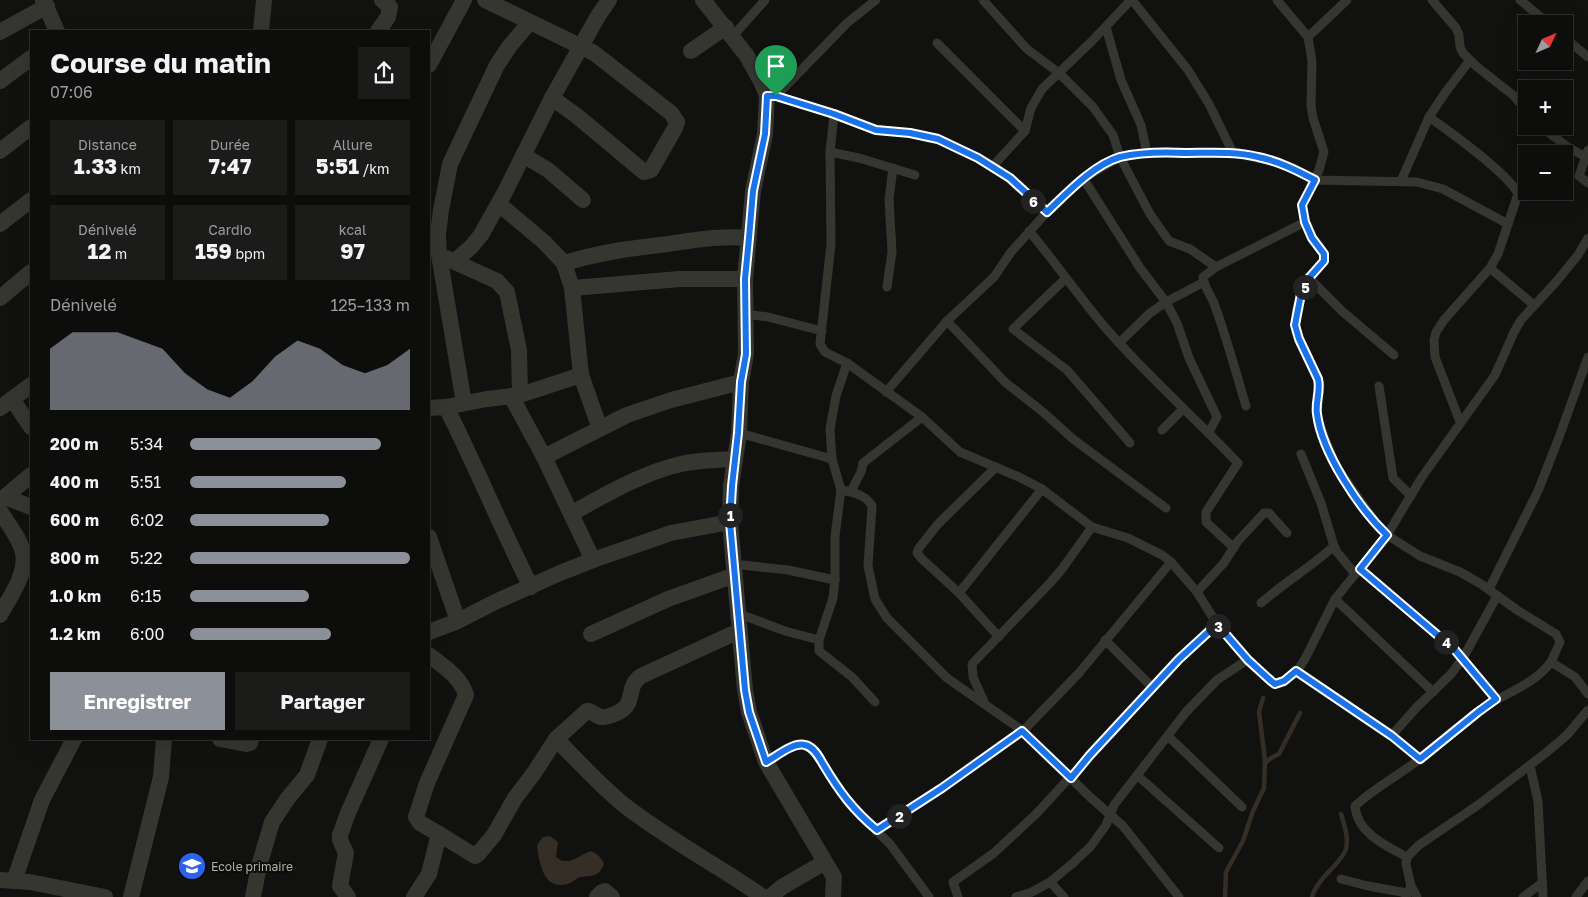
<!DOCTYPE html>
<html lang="fr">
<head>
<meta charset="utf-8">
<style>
	:root { --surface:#0d0d0c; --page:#1b1b1a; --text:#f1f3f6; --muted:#9a9c9d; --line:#2d2d2d; --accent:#8c9099 }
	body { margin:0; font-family:"Golos Text",sans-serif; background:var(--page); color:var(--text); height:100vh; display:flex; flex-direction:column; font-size:19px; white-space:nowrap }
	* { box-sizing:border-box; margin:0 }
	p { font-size:16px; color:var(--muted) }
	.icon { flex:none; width:28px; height:28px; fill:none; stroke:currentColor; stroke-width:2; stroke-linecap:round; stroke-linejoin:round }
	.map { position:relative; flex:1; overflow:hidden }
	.panel { position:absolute; left:30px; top:30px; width:400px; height:710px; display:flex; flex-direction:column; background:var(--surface); border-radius:0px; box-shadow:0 5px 20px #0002,0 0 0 1px var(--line) }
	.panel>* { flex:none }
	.needle { width:32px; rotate:46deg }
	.fabs { position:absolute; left:1518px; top:15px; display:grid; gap:10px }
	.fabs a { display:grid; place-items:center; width:55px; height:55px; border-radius:0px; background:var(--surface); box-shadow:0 5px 20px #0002,0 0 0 1px var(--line); font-size:25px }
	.pin { position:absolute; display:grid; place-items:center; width:42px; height:42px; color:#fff; margin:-51px -21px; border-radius:50% 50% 50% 0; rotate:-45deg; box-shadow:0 0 5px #0007 }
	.pin .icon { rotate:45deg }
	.km { position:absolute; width:25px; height:25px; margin:-12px; border-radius:50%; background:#222; color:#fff; font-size:14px; line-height:25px; text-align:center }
	.round { display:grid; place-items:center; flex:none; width:52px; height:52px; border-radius:0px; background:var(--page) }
	.headline { display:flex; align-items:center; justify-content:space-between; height:85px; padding:0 20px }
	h1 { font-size:28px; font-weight:700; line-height:38px }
	.metrics { display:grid; grid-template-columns:repeat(3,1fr); gap:8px; height:85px; padding:5px 20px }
	.metrics div { display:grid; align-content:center; border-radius:0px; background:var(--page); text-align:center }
	.metrics b { font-size:21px; font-weight:700 }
	.metrics small { font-size:14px; font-weight:400 }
	.metrics p { font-size:14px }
	.chart { height:140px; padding:10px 20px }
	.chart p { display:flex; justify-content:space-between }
	.chart svg { width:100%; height:90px; margin-top:5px; fill:var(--accent); opacity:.7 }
	.action { display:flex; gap:10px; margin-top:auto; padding:10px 20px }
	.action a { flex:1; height:58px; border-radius:0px; background:var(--accent); color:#fff; font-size:20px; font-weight:700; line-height:58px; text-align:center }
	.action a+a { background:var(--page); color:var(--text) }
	ul { padding:0 20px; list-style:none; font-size:16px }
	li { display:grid; grid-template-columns:80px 60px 1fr; align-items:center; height:38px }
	li i { height:12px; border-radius:6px; background:var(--accent) }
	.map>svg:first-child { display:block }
</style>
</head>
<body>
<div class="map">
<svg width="1588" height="897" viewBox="0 0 1588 897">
	<rect width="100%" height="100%" fill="#111110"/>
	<!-- water -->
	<path fill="#342e27" d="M 550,836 L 558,842 L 556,857 C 567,867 579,856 590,851 C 598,853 601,858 604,864 C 597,880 590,874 578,878 C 575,879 572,883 568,884 C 543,891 539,862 537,845 L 543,837 Z"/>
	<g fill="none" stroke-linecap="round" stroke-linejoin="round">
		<!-- stream -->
		<g stroke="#342e27" stroke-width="4.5">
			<polyline points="1265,763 1271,758 1279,754 1300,713"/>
			<polyline points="1225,897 1226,872 1243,841 1253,811 1264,788 1265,760 1259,712 1263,698"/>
			<path d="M 1312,897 C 1317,878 1342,863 1346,849 C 1349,837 1344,824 1341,814"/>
		</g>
		<!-- lane -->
		<g stroke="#363631" stroke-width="9">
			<polyline points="983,0 1027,49 1059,73 1093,107 1113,135 1120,157 1150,214 1169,241 1190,249 1216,267"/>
			<polyline points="1132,0 1188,70 1209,104 1233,153"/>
			<polyline points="1277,0 1308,37 1312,61 1311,106 1313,118 1324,152 1319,170 1302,205 1305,222 1312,238 1324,254 1324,261 1309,278 1301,294 1296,312 1296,332 1318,379 1320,385 1317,415 1324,436 1336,466 1378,526 1387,535 1420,556 1460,572 1481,584 1517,610 1556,634 1560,642 1551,662 1575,677 1588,694"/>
			<polyline points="1432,0 1456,28 1459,35 1460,47 1463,53 1476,66 1514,96 1526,110"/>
			<polyline points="1520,0 1549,24"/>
			<polyline points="1106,27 1121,80 1141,125 1147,153"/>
			<polyline points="733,36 765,0"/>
			<polyline points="1308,37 1347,0"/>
			<polyline points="1564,37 1588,57"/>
			<polyline points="937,43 1025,131"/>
			<polyline points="773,96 776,96 847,23 876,0"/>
			<polyline points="776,96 834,114 876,130 910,133 938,139 978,158 1006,176 1047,212"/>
			<polyline points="834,114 830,152 831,244 820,344 825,352 847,363 922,417 960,452 1019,477 1042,489 1092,527 1128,538 1162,555 1171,562 1197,592 1217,624 1247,660 1275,684 1284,681 1297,671 1305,659 1335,599 1387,535 1422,477 1495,375 1514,332 1521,320 1556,282 1578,255 1588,238"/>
			<path d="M 1429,117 C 1449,131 1510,175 1518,194 L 1498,254 L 1490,268 L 1444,320 L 1436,332 L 1434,340 L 1435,357 L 1460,422"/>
			<polyline points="1540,126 1569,148 1586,157"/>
			<polyline points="1588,150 1579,176 1588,183"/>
			<polyline points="830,152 859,158 915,175"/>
			<polyline points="992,167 1025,131 1031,108 1042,89 1092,41 1131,0"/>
			<polyline points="1083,178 1140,268 1166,302 1177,323 1189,358 1217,417 1209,432"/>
			<polyline points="1401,181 1429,117 1445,93 1470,60"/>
			<path d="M 1029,231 C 1057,264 1081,300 1110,333 C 1150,378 1196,419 1238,463 L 1206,512 L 1206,522 L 1234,548"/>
			<polyline points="1490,268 1534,305"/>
			<polyline points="1066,278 1013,329 1067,370 1130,443"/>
			<polyline points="1309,278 1343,312 1394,355"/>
			<polyline points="887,287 892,252 889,199 893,168"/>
			<polyline points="746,314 768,317 822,331"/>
			<polyline points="947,321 1006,383 1043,412 1073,439 1166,508"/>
			<polyline points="1119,343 1150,313 1166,302 1204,282"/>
			<polyline points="1379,386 1393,478 1411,496"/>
			<polyline points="886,392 947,321 994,277 1011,252 1047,212 1083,178 1120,157 1147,153 1165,152 1233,153 1269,160 1293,168 1315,180 1417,182 1443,189 1508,224"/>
			<path d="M 1246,406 C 1236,373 1227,339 1215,306 C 1212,296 1204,288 1203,277 L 1216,267 L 1305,222"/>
			<polyline points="1162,430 1183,409"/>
			<polyline points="739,433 832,459"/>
			<polyline points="1301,454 1321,503 1334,546 1337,552 1355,574"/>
			<polyline points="996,467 938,524 919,548 917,553 922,559 959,593 999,637"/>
			<path d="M 841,490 C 853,492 866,495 872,506 L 868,566 L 875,599 L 887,618 L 947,678 L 1023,731 L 1090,797 L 1123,826 L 1179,897"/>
			<polyline points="851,491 861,472 863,463 922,417"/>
			<polyline points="733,564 788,570 835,580"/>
			<polyline points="1360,569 1455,650 1496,699"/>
			<polyline points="1489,589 1538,491 1558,440 1588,357"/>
			<polyline points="1197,592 1223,564 1238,541 1264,513 1269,513 1287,533"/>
			<polyline points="959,593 1042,489"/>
			<polyline points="1335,599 1433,692"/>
			<path d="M 1261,603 C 1285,582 1311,567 1334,546"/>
			<polyline points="737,613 785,631 819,640 819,651 852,677 875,702"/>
			<polyline points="819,640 833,598 835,580 835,536 841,490 832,459 830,429 836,396 847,363"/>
			<polyline points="1105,640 1153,688"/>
			<polyline points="1297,671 1392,735 1420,759"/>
			<polyline points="985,704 973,677 972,664 1050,583 1062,569 1092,527"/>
			<polyline points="1392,735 1416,708 1451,674 1463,658 1497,596"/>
			<polyline points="1168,736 1242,807"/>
			<path d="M 766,762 C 779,754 797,738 812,748 L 849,804 L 890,844 L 929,897"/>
			<polyline points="1530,766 1538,801 1543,897"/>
			<polyline points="1138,776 1219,848"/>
			<polyline points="877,830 942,788 1023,731 1079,673 1171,562"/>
			<path d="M 1407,857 C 1386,846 1357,833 1355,806 C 1374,788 1399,775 1420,759 C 1440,744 1458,726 1479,711 C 1503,693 1532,687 1551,662"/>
			<polyline points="1341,879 1368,886 1407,893"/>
			<polyline points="1050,882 1064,897"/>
			<polyline points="1411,886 1417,897"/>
			<polyline points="958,897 953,882 994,853 1037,813 1179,659 1217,624"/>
			<polyline points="1016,897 1032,892 1050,882 1073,863 1091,846 1106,825 1114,805 1186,712 1217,680 1247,660"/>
			<polyline points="1406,897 1411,886 1406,864 1407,857 1419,845 1478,805 1547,752 1567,735 1588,710"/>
			<polyline points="1523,897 1542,883"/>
			<polyline points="1576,897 1588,881"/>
		</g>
		<!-- street -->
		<g stroke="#363631" stroke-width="16">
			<polyline points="43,0 57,31"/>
			<polyline points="485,0 594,53 671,113 677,122 675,128 651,170 644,172 577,116 552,98"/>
			<polyline points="703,0 747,56 762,83 767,96 765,134 753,191 745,279 746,354 741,382 739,433 731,486 730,522 745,690 749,712 766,762 834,877 833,897"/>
			<polyline points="261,31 264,0"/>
			<polyline points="378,31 388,17 390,7 382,0"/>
			<polyline points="0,32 47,6"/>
			<polyline points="691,51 726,27"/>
			<polyline points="429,65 464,0"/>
			<polyline points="0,81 31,58"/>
			<polyline points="0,151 31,127"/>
			<polyline points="523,155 548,170 583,200"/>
			<polyline points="0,224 31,200"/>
			<polyline points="446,258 497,281 507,292 519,350 520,395"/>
			<polyline points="455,261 471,247 481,235 505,192 552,98 598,16 609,0"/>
			<path d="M 564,263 C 598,253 625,249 660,245 C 690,241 719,235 749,238"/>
			<polyline points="572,288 680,279 745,279"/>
			<polyline points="0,298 31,272"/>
			<polyline points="581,375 600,429"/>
			<polyline points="511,396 544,457 593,560"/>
			<polyline points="12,399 31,427"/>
			<polyline points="464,403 439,255 438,234 441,210 450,164 497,65 509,47 529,23"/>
			<path d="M 446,407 C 476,466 501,528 531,587"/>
			<polyline points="0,408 31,385"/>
			<polyline points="429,408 446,407 487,399 520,395 581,375 572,288 564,263 544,242 499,204"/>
			<polyline points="544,457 627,415 671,400 741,382"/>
			<polyline points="5,497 31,507"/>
			<polyline points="0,501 31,475"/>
			<path d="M 0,511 C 8,524 20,538 23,553 C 27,574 10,597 0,615"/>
			<path d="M 572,513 C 607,494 642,473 681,464 C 699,460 717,460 735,459"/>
			<polyline points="429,537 458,621"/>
			<path d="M 739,631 L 641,676 C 623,689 640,705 612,715 C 609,716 605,718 601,717 C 595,716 593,711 587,711 L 556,739 C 578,761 604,790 628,808 C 671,841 719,866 763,897"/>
			<polyline points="429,632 458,621 495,602 560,573 593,560 671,533 730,522"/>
			<polyline points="591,634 668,599 735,575"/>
			<polyline points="220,739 246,744 250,743 251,739"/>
			<polyline points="439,834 475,856 478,854 494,835 515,798 534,773 556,739"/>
			<polyline points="0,880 30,882 105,897"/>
			<polyline points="14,881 42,800 74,739"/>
			<polyline points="131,897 161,777 164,739"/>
			<polyline points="253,897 259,866 272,822 288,798 307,775 320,739"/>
			<polyline points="348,897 340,886 346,853 340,840 340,835 348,813 381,739"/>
			<path d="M 414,897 L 429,874 L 439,834 L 420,823 L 416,817 L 427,783 L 466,695 C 461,677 443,666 429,655"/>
			<polyline points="597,897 602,892 605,891 612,897"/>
			<polyline points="770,897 782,887 825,862"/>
		</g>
	</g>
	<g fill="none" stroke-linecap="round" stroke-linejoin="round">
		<defs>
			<path id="route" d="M 767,96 L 776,96 L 834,114 L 876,130 L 910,133 L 938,139 L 978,158 L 1010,178 L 1047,212 C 1067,193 1093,165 1120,157 C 1141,152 1164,152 1185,153 C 1209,153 1234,151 1258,157 C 1278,161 1296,170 1315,180 L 1302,205 L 1305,222 L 1312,238 L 1324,254 L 1324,261 L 1309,278 L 1301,294 L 1295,325 L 1299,339 L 1318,379 C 1321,391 1315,402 1317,414 C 1322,453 1359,508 1387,535 L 1360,569 L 1455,650 L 1496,699 L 1478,712 L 1420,759 L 1392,736 L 1296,671 L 1284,681 L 1275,684 L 1271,681 L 1248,660 L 1217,624 L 1179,659 L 1090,755 L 1071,778 L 1022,731 L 942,788 L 877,830 C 853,810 839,791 823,764 C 819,757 814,747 805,745 C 793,742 777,756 766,762 L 749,712 L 745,690 L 730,522 L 732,486 L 738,433 L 741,382 L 746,354 L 745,279 L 749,238 L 753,191 L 765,134 Z"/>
		</defs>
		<!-- route casing -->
		<use href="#route" stroke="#fff" stroke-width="10"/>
		<!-- route -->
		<use href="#route" stroke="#1a73e8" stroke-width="6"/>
	</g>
	<!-- icons -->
	<defs>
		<symbol id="school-disc" viewBox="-11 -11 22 22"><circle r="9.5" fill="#2d62ed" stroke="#0c0c0b"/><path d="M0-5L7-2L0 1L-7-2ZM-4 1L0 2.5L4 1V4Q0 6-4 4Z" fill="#fff"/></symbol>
	</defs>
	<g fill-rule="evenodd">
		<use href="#school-disc" x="176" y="850" width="32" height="32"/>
	</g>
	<g text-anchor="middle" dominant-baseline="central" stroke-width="4" stroke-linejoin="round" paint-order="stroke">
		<!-- poi labels -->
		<g font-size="12" fill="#b2aea1" stroke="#0c0c0b" text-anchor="start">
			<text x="211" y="866">Ecole primaire</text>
		</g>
	</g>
</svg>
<div class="fabs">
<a><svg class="needle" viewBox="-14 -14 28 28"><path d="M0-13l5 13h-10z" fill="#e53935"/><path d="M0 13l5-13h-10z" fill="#9a9c9d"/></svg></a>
<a>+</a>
<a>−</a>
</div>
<div class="pin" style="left:776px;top:96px;background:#1e9e55"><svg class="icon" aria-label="arrive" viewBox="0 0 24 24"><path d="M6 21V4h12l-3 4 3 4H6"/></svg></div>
<b class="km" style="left:730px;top:515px">1</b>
<b class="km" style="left:899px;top:816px">2</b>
<b class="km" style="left:1218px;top:626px">3</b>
<b class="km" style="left:1446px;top:642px">4</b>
<b class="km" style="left:1305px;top:287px">5</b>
<b class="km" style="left:1033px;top:201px">6</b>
<section class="panel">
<div class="headline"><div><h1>Course du matin</h1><p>07:06</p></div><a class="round"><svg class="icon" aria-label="share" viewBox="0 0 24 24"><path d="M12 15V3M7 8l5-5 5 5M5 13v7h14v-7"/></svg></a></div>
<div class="metrics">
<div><p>Distance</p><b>1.33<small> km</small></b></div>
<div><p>Durée</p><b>7:47</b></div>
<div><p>Allure</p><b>5:51<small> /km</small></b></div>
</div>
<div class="metrics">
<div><p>Dénivelé</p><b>12<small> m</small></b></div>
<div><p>Cardio</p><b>159<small> bpm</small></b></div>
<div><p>kcal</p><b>97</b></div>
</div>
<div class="chart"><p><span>Dénivelé</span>125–133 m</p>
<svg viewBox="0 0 160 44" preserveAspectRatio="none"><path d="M0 44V14L10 6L20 6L30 6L40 10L50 14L60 26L70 34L80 38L90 30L100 18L110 10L120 14L130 22L140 26L150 22L160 14V44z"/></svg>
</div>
<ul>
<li><b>200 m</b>5:34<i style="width:87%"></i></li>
<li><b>400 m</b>5:51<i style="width:71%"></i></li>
<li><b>600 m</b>6:02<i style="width:63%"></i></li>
<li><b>800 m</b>5:22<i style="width:100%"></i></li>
<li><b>1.0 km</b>6:15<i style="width:54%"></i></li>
<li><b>1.2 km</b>6:00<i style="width:64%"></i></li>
</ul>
<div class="action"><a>Enregistrer</a><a>Partager</a></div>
</section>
</div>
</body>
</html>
